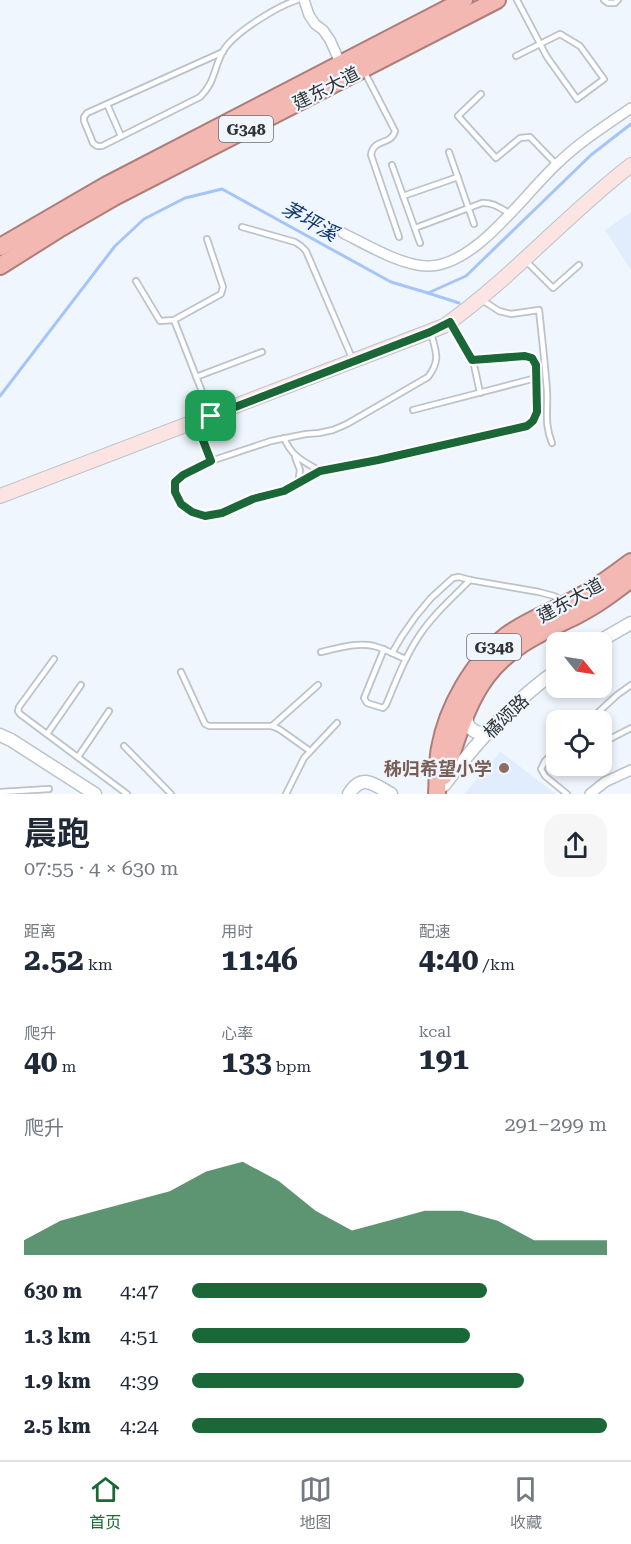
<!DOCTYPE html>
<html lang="zh">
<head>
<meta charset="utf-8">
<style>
	:root { --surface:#fff; --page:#f6f6f7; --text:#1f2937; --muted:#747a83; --line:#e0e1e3; --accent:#1a6837 }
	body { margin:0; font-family:"Roboto Serif","Noto Sans SC",serif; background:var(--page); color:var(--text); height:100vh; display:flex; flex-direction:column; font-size:22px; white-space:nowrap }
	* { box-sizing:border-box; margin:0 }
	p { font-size:20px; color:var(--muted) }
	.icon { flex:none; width:33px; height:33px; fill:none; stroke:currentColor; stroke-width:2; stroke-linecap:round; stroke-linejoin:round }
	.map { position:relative; height:794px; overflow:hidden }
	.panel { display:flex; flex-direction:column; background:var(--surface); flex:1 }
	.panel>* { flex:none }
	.needle { width:39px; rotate:120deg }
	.tools { position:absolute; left:546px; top:632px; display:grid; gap:12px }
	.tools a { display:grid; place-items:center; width:66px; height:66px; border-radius:12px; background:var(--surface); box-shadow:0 3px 9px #0003; font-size:30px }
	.pin { position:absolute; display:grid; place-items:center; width:51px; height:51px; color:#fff; margin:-26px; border-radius:12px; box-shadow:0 3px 9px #0006 }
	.round { display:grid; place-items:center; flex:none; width:63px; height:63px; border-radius:18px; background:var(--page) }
	.headline { display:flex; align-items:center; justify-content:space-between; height:102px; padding:0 24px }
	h1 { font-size:33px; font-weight:700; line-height:45px }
	.figures { display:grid; grid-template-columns:repeat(3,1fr); gap:9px; height:102px; padding:6px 24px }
	.figures div { display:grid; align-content:center }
	.figures b { font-size:30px; font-weight:700 }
	.figures small { font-size:16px; font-weight:400 }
	.figures p { font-size:16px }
	.chart { height:168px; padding:12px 24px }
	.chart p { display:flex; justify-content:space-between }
	.chart svg { width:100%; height:108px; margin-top:6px; fill:var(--accent); opacity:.7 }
	ul { padding:0 24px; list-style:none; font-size:20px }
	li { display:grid; grid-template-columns:96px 72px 1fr; align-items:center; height:45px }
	li i { height:15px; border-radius:8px; background:var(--accent) }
	.menu { display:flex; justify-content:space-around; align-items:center; height:84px; border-top:2px solid var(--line); background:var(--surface); font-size:16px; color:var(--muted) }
	.menu a { display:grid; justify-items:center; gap:3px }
	.menu .current { color:var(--accent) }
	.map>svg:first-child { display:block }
</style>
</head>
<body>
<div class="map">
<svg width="631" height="794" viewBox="0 0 631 794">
	<rect width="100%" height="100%" fill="#f0f6fe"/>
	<!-- built -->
	<g fill="#e1edfc">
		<polygon points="631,212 631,270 605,230"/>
		<polygon points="501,751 501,752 556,794 464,794"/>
	</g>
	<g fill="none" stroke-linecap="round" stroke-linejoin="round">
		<!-- stream -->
		<g stroke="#a5c5fa" stroke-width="3">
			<polyline points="428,293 459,303"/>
			<polyline points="0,396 115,246 144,219 185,198 222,189 391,282 428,293 466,276 591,155 631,124"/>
		</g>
		<defs>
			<g id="service">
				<polyline points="604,0 608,3 615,3 618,0"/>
				<path d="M 223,52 L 87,113 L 84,117 L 84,121 L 93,143 L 97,146 L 102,146 L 200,97 C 215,83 214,67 223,51 C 235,32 276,7 297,0"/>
				<polyline points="516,56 560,34 580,46 604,79 577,99 547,57 517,0"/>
				<path d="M 364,71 L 395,131 C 391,146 373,138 371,155 L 399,237"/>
				<polyline points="481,94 458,116 496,158 520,138 530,137 556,164"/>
				<polyline points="107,104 121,136"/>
				<polyline points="449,152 474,224"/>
				<polyline points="392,165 420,243"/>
				<polyline points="403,196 458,177"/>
				<polyline points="242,227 295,242 301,246 306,251 352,358"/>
				<path d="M 415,228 L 482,203 C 492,202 500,208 509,213"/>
				<polyline points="526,261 553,288 579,265"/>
				<polyline points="136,281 160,321 174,320 221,294 223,287 207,239"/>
				<path d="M 482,300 L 499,311 L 511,314 L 539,310 C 542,337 545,364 547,391 C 548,412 544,423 552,443"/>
				<polyline points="174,320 210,412"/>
				<path d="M 431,333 C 436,352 441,360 428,377 L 347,424 L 333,430 L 319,433 L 306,434 L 271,441 L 211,461 L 183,475 L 175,482 L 175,492 L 181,504 L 192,512 L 205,516 L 222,513 L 253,499 L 284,491 L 320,471 L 527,426 L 533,421 L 537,412 L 536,365 L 532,358 L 525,356 L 473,360 L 452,324"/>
				<polyline points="473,360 480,393"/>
				<polyline points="196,377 262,352"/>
				<polyline points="413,410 536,378"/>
				<polyline points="196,422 211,461"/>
				<path d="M 284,438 C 292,457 303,461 320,471"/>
				<polyline points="295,457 300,470 298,483"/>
				<path d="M 384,649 L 364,698 L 367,703 L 383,708 L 386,705 C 396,681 405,657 419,636 C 433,615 452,598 470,580"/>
				<path d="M 321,652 C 338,648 357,642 374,646 C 385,649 395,655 406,659"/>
				<polyline points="392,653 402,636 416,616 431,598 453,578 459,577 470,580 539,592 554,596 562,601"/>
				<polyline points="54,659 19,707 18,711 20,714 127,794"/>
				<polyline points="181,672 205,724 209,726 272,726 279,729 310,751"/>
				<polyline points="590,720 617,695 631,685"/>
				<polyline points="272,726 318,685"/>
				<polyline points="47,734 81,685"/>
				<polyline points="602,743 631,728"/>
				<polyline points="124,746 171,794"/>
				<polyline points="556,750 545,761 541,769 545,776 567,794"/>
				<polyline points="78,757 109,711"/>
				<polyline points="0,792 49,789"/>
				<polyline points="286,794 304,758 337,723"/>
			</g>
			<g id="minor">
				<polyline points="304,0 309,15 315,24 323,30 330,40 342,67"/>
				<path d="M 343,233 C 367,245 402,266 428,266 C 476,266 524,194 558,163 C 580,142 606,125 631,108"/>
				<polyline points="590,794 605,782 631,770"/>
			</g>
			<g id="tertiary">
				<polyline points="598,642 631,623"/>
				<path d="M 467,712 C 464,727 475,736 489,732"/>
				<polyline points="0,735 11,740 95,794"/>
				<path d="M 444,785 C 476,743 513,701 556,671"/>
				<path d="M 349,794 C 362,772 375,785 391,794"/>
			</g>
			<path id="secondary" d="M 0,496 L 444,326 C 511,279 566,215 631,165"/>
			<g id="trunk">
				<polyline points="0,247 107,185 464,0"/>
				<polyline points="0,266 62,227 114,197 497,0"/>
				<path d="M 444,776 C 456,742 465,705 487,676 C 510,645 545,631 577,615 C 597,605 614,592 631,579"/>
				<path d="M 437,794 C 438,779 437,763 440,748 C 447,708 473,662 506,636 C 530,618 560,609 586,593 C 602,584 616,573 631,562"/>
			</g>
		</defs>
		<!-- service casing -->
		<use href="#service" stroke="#bbc2ca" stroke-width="8"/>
		<!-- minor casing -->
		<use href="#minor" stroke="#bbc2ca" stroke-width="12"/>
		<!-- tertiary casing -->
		<use href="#tertiary" stroke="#bbc2ca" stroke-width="15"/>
		<!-- secondary casing -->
		<use href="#secondary" stroke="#bbc2ca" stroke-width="16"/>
		<!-- trunk casing -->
		<use href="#trunk" stroke="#ad7e7a" stroke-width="20"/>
		<!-- service -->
		<use href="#service" stroke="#fff" stroke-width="4.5"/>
		<!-- minor -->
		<use href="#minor" stroke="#fff" stroke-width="9"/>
		<!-- tertiary -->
		<use href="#tertiary" stroke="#fff" stroke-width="12"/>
		<!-- secondary -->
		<use href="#secondary" stroke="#fbe4e2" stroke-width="14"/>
		<!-- trunk -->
		<use href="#trunk" stroke="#f4b8b2" stroke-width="16"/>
	</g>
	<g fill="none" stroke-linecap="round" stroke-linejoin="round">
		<defs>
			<polygon id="route" points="450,322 472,360 525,356 532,358 536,365 537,412 533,421 527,426 378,460 320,471 284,491 253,499 222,513 205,516 192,512 181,504 175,492 175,482 183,475 211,461 196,422 430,332"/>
		</defs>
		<!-- route casing -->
		<use href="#route" stroke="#fff" stroke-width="12"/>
		<!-- route -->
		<use href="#route" stroke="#1a6837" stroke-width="8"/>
	</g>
	<!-- markers -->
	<circle fill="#8d6e63" stroke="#f0f6fe" stroke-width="2" cx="504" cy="768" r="6"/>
	<g text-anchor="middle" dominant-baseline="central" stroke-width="4.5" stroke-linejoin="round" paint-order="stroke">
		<!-- shield labels -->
		<g fill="#f0f6fe" stroke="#6a6e72" stroke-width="1.5">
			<rect x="219" y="116" width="54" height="26" rx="4.5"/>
			<rect x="467" y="634" width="54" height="26" rx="4.5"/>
		</g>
		<g font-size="16" font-weight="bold" fill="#303336">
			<text x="246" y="129">G348</text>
			<text x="494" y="647">G348</text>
		</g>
		<!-- street labels -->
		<g font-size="18" fill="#303336" stroke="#f0f6fe">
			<text transform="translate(326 88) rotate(-27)">建东大道</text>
			<text transform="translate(570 600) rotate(-29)">建东大道</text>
			<text transform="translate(506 716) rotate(-44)">橘颂路</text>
		</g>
		<!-- education labels -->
		<g font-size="18" font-weight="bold" fill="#785e54" stroke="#f0f6fe" text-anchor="end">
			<text x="492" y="768">秭归希望小学</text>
		</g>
		<!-- water labels -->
		<g font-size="20" font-style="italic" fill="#123673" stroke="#f0f6fe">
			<text transform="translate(310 221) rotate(29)">茅坪溪</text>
		</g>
	</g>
</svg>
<div class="tools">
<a><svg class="needle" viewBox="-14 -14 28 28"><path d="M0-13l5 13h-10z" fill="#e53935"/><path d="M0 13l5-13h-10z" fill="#747a83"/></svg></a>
<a><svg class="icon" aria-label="locate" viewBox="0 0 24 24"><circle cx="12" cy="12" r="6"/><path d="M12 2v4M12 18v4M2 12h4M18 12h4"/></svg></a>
</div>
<div class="pin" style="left:211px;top:416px;background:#1e9e55"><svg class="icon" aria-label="arrive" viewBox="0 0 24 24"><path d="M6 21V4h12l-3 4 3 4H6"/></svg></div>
</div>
<section class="panel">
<div class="headline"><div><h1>晨跑</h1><p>07:55 · 4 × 630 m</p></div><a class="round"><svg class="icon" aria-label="share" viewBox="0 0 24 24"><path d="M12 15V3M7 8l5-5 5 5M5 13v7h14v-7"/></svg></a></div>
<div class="figures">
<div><p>距离</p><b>2.52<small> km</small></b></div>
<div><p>用时</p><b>11:46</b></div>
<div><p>配速</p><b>4:40<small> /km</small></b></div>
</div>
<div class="figures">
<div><p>爬升</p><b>40<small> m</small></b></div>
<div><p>心率</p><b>133<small> bpm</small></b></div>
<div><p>kcal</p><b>191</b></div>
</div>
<div class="chart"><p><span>爬升</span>291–299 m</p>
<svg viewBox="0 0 160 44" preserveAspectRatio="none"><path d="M0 44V38L10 30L20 26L30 22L40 18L50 10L60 6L70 14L80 26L90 34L100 30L110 26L120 26L130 30L140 38L150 38L160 38V44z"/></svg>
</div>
<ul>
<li><b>630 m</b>4:47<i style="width:71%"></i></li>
<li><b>1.3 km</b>4:51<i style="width:67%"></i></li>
<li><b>1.9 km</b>4:39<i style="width:80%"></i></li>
<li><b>2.5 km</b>4:24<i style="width:100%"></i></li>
</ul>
</section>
<nav class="menu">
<a class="current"><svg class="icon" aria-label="home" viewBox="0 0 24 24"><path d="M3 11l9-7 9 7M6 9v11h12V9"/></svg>首页</a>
<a><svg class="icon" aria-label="map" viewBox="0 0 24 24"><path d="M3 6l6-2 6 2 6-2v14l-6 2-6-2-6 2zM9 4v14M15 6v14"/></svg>地图</a>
<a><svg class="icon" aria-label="saved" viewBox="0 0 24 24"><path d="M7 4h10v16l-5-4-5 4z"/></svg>收藏</a>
</nav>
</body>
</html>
